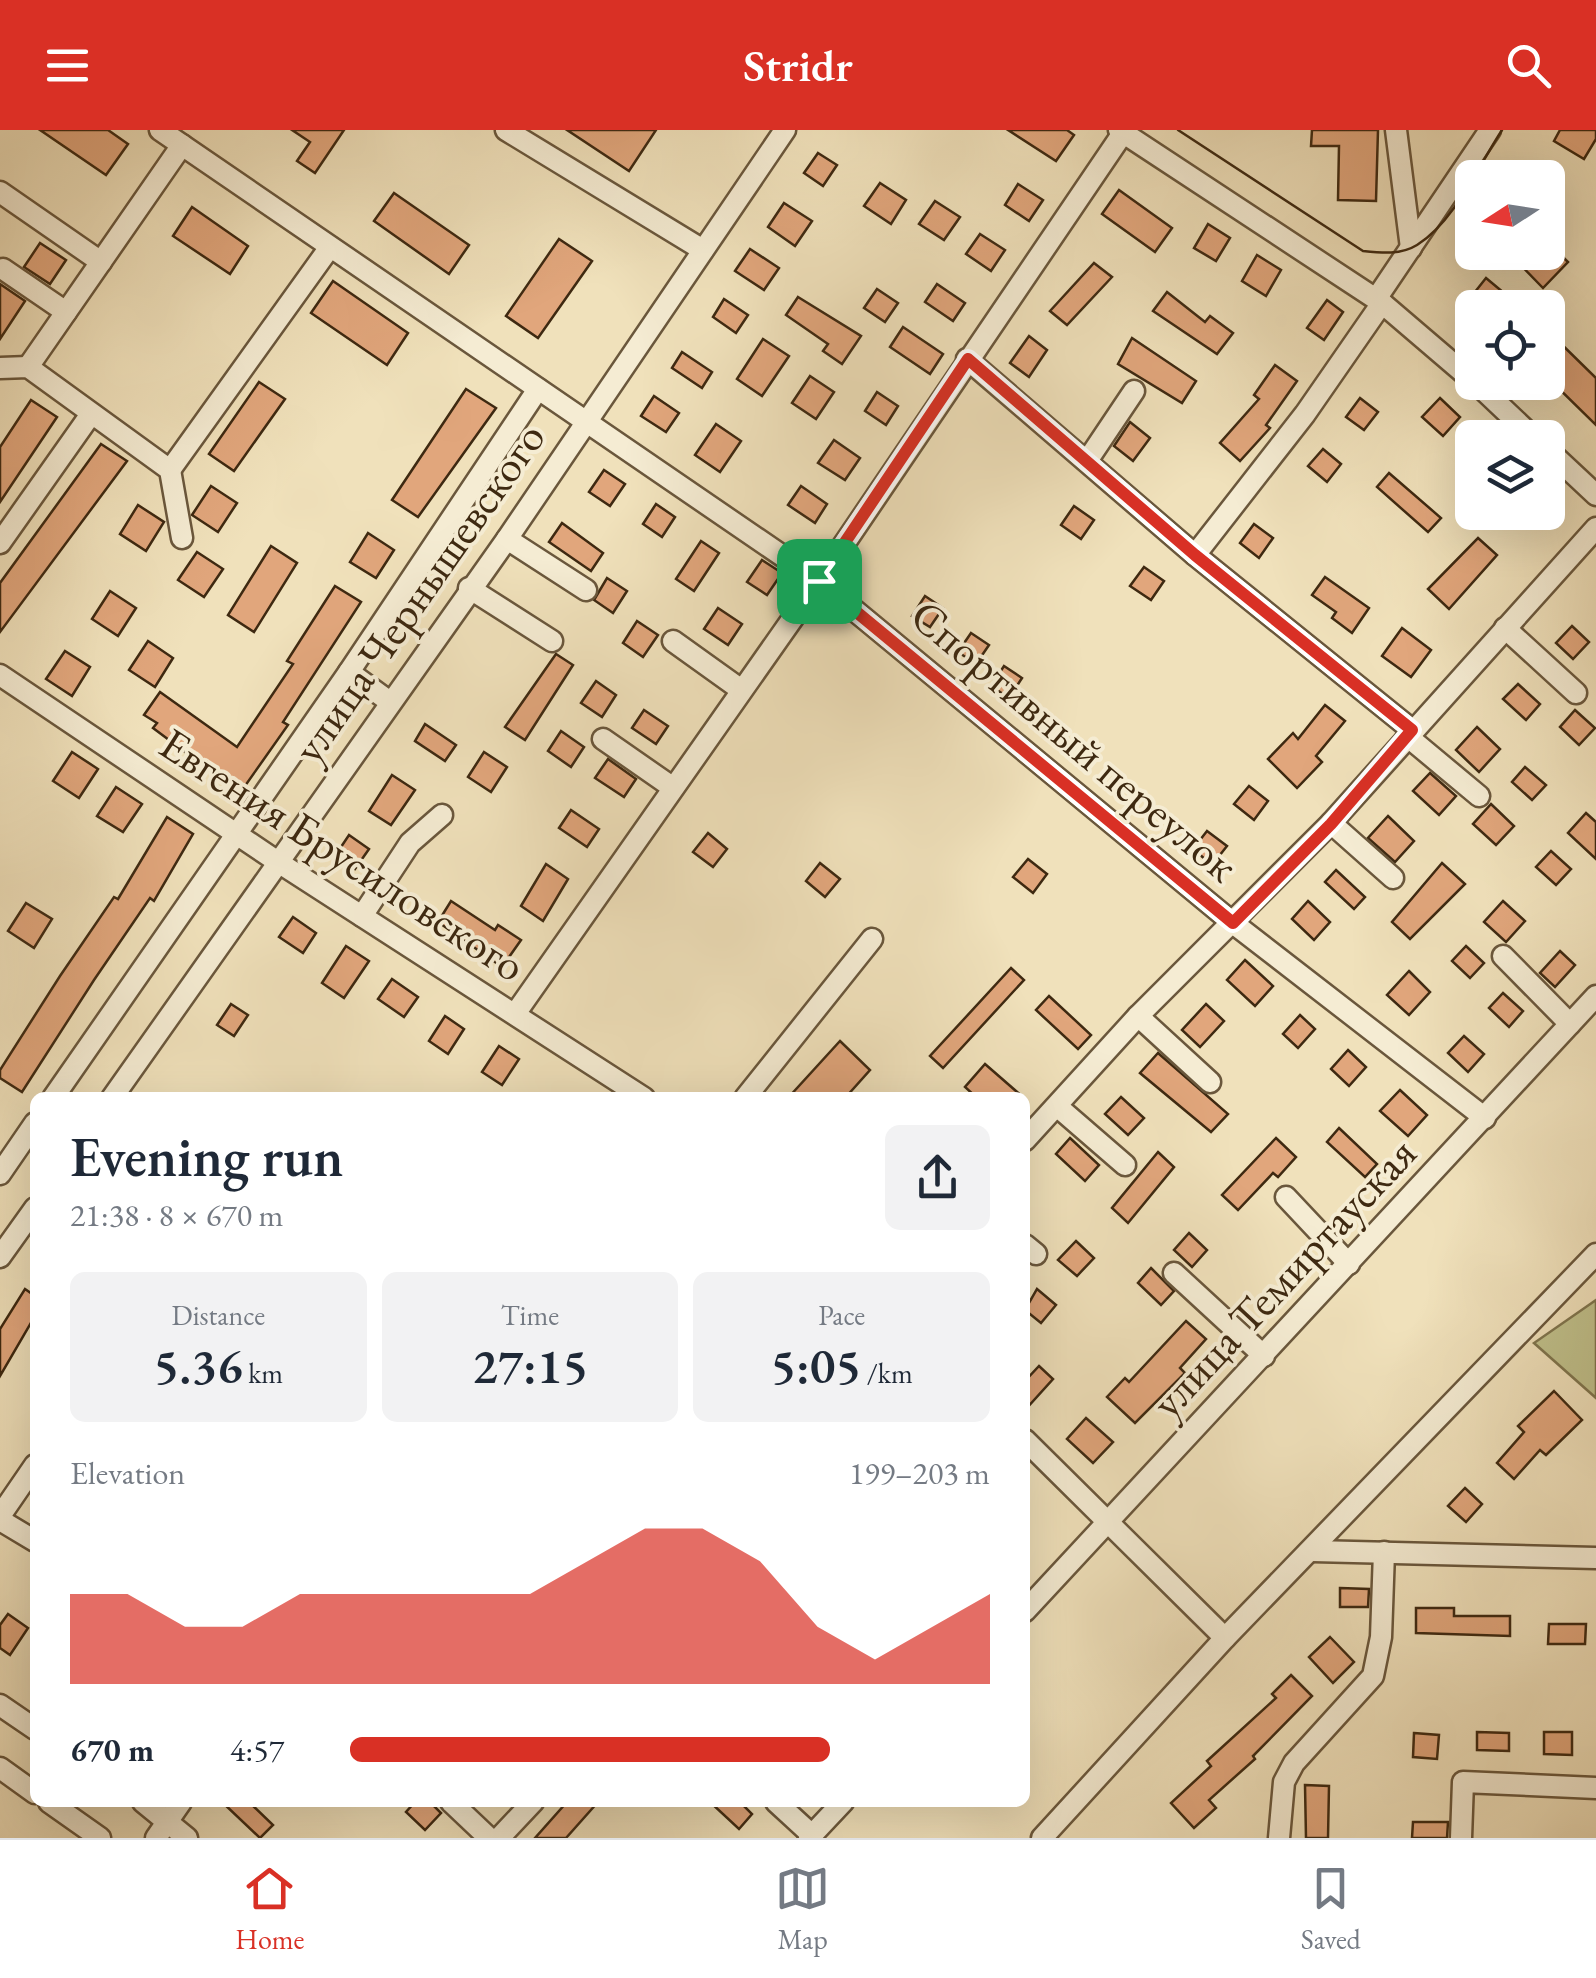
<!DOCTYPE html>
<html lang="en">
<head>
<meta charset="utf-8">
<style>
	:root { --surface:#fff; --page:#f2f2f3; --text:#1f2937; --muted:#747a83; --line:#e0e1e3; --accent:#d93025 }
	body { margin:0; font-family:"EB Garamond",serif; background:var(--page); color:var(--text); height:100vh; display:flex; flex-direction:column; font-size:38px; white-space:nowrap }
	* { box-sizing:border-box; margin:0 }
	p { font-size:32px; color:var(--muted) }
	.icon { flex:none; width:55px; height:55px; fill:none; stroke:currentColor; stroke-width:2; stroke-linecap:round; stroke-linejoin:round }
	.map { position:relative; flex:1; overflow:hidden }
	.panel { position:absolute; left:30px; top:962px; width:1000px; height:715px; display:flex; flex-direction:column; background:var(--surface); border-radius:15px; box-shadow:0 10px 40px #0002 }
	.panel>* { flex:none }
	.needle { width:65px; rotate:258deg }
	.fabs { position:absolute; left:1455px; top:30px; display:grid; gap:20px }
	.fabs a { display:grid; place-items:center; width:110px; height:110px; border-radius:15px; background:var(--surface); box-shadow:0 10px 40px #0002; font-size:50px }
	.pin { position:absolute; display:grid; place-items:center; width:85px; height:85px; color:#fff; margin:-42px; border-radius:20px; box-shadow:0 5px 15px #0006 }
	.round { display:grid; place-items:center; flex:none; width:105px; height:105px; border-radius:15px; background:var(--page) }
	.overview { display:flex; align-items:center; justify-content:space-between; height:170px; padding:0 40px }
	h1 { font-size:55px; font-weight:600; line-height:75px }
	.metrics { display:grid; grid-template-columns:repeat(3,1fr); gap:15px; height:170px; padding:10px 40px }
	.metrics div { display:grid; align-content:center; border-radius:15px; background:var(--page); text-align:center }
	.metrics b { font-size:50px; font-weight:600 }
	.metrics small { font-size:28px; font-weight:400 }
	.metrics p { font-size:28px }
	.chart { height:280px; padding:20px 40px }
	.chart p { display:flex; justify-content:space-between }
	.chart svg { width:100%; height:180px; margin-top:10px; fill:var(--accent); opacity:.7 }
	ul { padding:0 40px; list-style:none; font-size:32px }
	li { display:grid; grid-template-columns:160px 120px 1fr; align-items:center; height:75px }
	li i { height:25px; border-radius:12px; background:var(--accent) }
	header { display:flex; justify-content:space-between; align-items:center; height:130px; padding:0 40px; background:var(--accent); color:#fff; font-size:45px; font-weight:600 }
	.menu { display:flex; justify-content:space-around; align-items:center; height:140px; border-top:2px solid var(--line); background:var(--surface); font-size:28px; color:var(--muted) }
	.menu a { display:grid; justify-items:center; gap:5px }
	.menu .selected { color:var(--accent) }
	.map>svg:first-child { display:block }
</style>
</head>
<body>
<header><svg class="icon" aria-label="menu" viewBox="0 0 24 24"><path d="M4 6h16M4 12h16M4 18h16"/></svg>Stridr<svg class="icon" aria-label="search" viewBox="0 0 24 24"><circle cx="10" cy="10" r="6"/><path d="M15 15l6 6"/></svg></header>
<div class="map">
<svg width="1596" height="1708" viewBox="0 0 1596 1708">
	<rect width="100%" height="100%" fill="#f0e1bb"/>
	<filter id="stains"><feTurbulence type="fractalNoise" baseFrequency=".002" numOctaves="4"/><feColorMatrix values="0 0 0 0 .2 0 0 0 0 .09 0 0 0 0 .02 0 0 0 .5 -.17"/></filter>
	<radialGradient id="worn" r=".72"><stop offset=".6" stop-color="#630" stop-opacity="0"/><stop offset="1" stop-color="#630" stop-opacity=".3"/></radialGradient>
	<!-- green -->
	<polygon fill="#c0c18c" stroke="#7f754e" stroke-width="2.5" points="1596,1170 1596,1268 1534,1213"/>
	<!-- building -->
	<g fill="#e1a67c" stroke="#3e2911" stroke-width="2.5">
		<polygon points="40,0 108,0 128,14 106,45"/>
		<polygon points="292,0 344,0 315,43 297,31 310,12"/>
		<polygon points="567,0 656,0 629,41"/>
		<polygon points="1008,0 1067,0 1074,5 1056,31"/>
		<polygon points="1312,0 1378,0 1376,71 1338,70 1339,16 1311,16"/>
		<polygon points="1560,0 1596,0 1596,9 1584,29 1554,11"/>
		<polygon points="818,23 837,35 823,56 804,43"/>
		<polygon points="880,53 906,70 891,94 864,76"/>
		<polygon points="1018,54 1043,70 1029,91 1005,75"/>
		<polygon points="1119,60 1172,98 1155,122 1102,84"/>
		<polygon points="394,63 469,115 449,144 374,91"/>
		<polygon points="935,71 960,87 944,110 919,94"/>
		<polygon points="784,73 812,91 795,116 768,97"/>
		<polygon points="192,77 248,116 230,144 173,106"/>
		<polygon points="1208,94 1230,108 1216,131 1194,118"/>
		<polygon points="980,104 1005,120 991,141 966,124"/>
		<polygon points="559,109 592,131 538,208 506,186"/>
		<polygon points="1548,112 1568,132 1543,158 1508,122 1548,122"/>
		<polygon points="40,113 66,130 50,154 24,137"/>
		<polygon points="750,119 779,138 764,160 735,141"/>
		<polygon points="1257,125 1281,140 1266,166 1242,151"/>
		<polygon points="1094,133 1112,147 1067,195 1050,181"/>
		<polygon points="1486,148 1522,178 1474,178 1467,172"/>
		<polygon points="333,151 408,203 387,235 311,183"/>
		<polygon points="0,154 25,171 0,209"/>
		<polygon points="937,154 965,173 953,191 925,172"/>
		<polygon points="877,159 898,173 885,192 864,178"/>
		<polygon points="1167,162 1205,192 1210,186 1233,203 1217,224 1153,181"/>
		<polygon points="798,167 861,206 842,234 823,221 828,214 786,185"/>
		<polygon points="724,169 748,185 736,203 713,187"/>
		<polygon points="1327,170 1343,182 1324,210 1307,198"/>
		<polygon points="903,197 943,224 930,244 890,217"/>
		<polygon points="1548,201 1596,248 1596,295 1548,248"/>
		<polygon points="1029,206 1047,220 1029,247 1010,233"/>
		<polygon points="1132,208 1196,251 1182,273 1118,234"/>
		<polygon points="763,209 789,226 762,266 737,249"/>
		<polygon points="682,222 712,242 702,258 672,238"/>
		<polygon points="1275,235 1297,251 1266,295 1270,298 1240,331 1220,313 1259,269 1254,265"/>
		<polygon points="810,246 834,262 816,289 792,273"/>
		<polygon points="259,252 285,269 234,341 209,324"/>
		<polygon points="466,259 496,278 418,387 392,370"/>
		<polygon points="877,262 898,276 886,295 865,281"/>
		<polygon points="654,266 679,283 666,302 641,286"/>
		<polygon points="1360,268 1378,282 1364,300 1346,287"/>
		<polygon points="1440,268 1460,287 1443,306 1422,287"/>
		<polygon points="31,270 57,287 0,372 0,317"/>
		<polygon points="1130,292 1150,308 1133,331 1114,316"/>
		<polygon points="716,294 741,311 720,342 695,325"/>
		<polygon points="834,310 860,328 845,350 818,333"/>
		<polygon points="101,314 127,331 0,502 0,453"/>
		<polygon points="1323,319 1341,334 1327,352 1308,336"/>
		<polygon points="604,340 625,354 610,376 589,362"/>
		<polygon points="1389,343 1441,388 1428,402 1377,357"/>
		<polygon points="211,356 237,373 218,402 192,385"/>
		<polygon points="801,356 827,374 815,393 788,375"/>
		<polygon points="656,374 675,387 662,407 643,394"/>
		<polygon points="138,375 164,392 146,421 120,404"/>
		<polygon points="1074,376 1094,390 1081,409 1061,395"/>
		<polygon points="562,393 603,423 591,441 549,412"/>
		<polygon points="1254,394 1273,408 1259,428 1240,413"/>
		<polygon points="368,403 394,420 376,448 350,432"/>
		<polygon points="1478,408 1497,425 1449,479 1428,459"/>
		<polygon points="701,411 719,423 694,461 676,449"/>
		<polygon points="271,416 297,433 254,502 228,485"/>
		<polygon points="197,422 223,439 204,467 178,450"/>
		<polygon points="762,430 782,443 767,465 747,452"/>
		<polygon points="1144,437 1164,451 1151,470 1130,456"/>
		<polygon points="1325,447 1369,478 1352,503 1332,488 1336,482 1312,465"/>
		<polygon points="607,448 627,461 613,483 594,470"/>
		<polygon points="335,456 361,472 283,592 288,595 240,663 153,598 157,593 144,585 160,562 237,617 293,534 287,531"/>
		<polygon points="110,461 136,478 118,506 92,489"/>
		<polygon points="925,466 943,478 930,497 912,486"/>
		<polygon points="718,478 742,494 728,515 704,499"/>
		<polygon points="637,491 658,505 643,527 623,513"/>
		<polygon points="1572,496 1589,512 1573,529 1556,513"/>
		<polygon points="1402,498 1431,520 1411,547 1382,526"/>
		<polygon points="971,503 989,515 976,534 958,522"/>
		<polygon points="148,511 173,528 155,557 129,540"/>
		<polygon points="65,521 90,537 72,566 46,549"/>
		<polygon points="556,524 573,535 525,610 505,597"/>
		<polygon points="1004,536 1022,548 1009,568 991,556"/>
		<polygon points="596,551 616,565 602,587 581,573"/>
		<polygon points="1518,554 1540,574 1526,590 1503,569"/>
		<polygon points="1325,575 1345,591 1316,626 1322,632 1297,658 1268,629 1293,603 1298,609"/>
		<polygon points="644,580 668,596 656,614 632,598"/>
		<polygon points="1575,580 1595,598 1579,615 1560,597"/>
		<polygon points="425,594 456,615 445,631 415,611"/>
		<polygon points="1477,597 1500,619 1479,642 1456,620"/>
		<polygon points="561,601 584,617 571,637 548,621"/>
		<polygon points="72,622 98,639 79,668 53,651"/>
		<polygon points="484,622 507,637 491,662 468,647"/>
		<polygon points="608,629 636,649 624,667 595,648"/>
		<polygon points="1525,637 1546,655 1532,670 1512,652"/>
		<polygon points="1430,643 1456,666 1439,685 1413,661"/>
		<polygon points="392,645 415,660 391,695 369,681"/>
		<polygon points="1249,656 1268,671 1254,690 1234,674"/>
		<polygon points="116,657 142,674 123,702 97,686"/>
		<polygon points="1491,674 1514,696 1496,715 1473,694"/>
		<polygon points="571,680 599,699 587,717 559,698"/>
		<polygon points="1586,683 1596,692 1596,729 1568,703"/>
		<polygon points="1388,686 1414,711 1395,732 1368,708"/>
		<polygon points="167,687 193,704 154,771 150,768 94,850 22,962 0,948 0,940 60,846 114,767 118,769"/>
		<polygon points="1207,701 1227,716 1212,735 1193,719"/>
		<polygon points="708,703 727,719 713,737 693,722"/>
		<polygon points="349,705 369,719 355,739 335,726"/>
		<polygon points="1551,721 1571,739 1556,755 1536,737"/>
		<polygon points="1028,729 1047,744 1033,763 1013,747"/>
		<polygon points="820,733 840,749 825,767 806,751"/>
		<polygon points="1442,733 1465,754 1410,809 1392,792"/>
		<polygon points="546,734 568,749 543,791 521,776"/>
		<polygon points="1336,740 1365,767 1354,779 1325,752"/>
		<polygon points="451,771 495,800 498,795 521,810 502,837 438,792"/>
		<polygon points="1308,771 1330,792 1314,810 1292,789"/>
		<polygon points="1503,771 1525,791 1506,812 1484,792"/>
		<polygon points="26,773 52,789 34,818 8,801"/>
		<polygon points="293,787 316,803 303,823 279,807"/>
		<polygon points="346,816 369,831 344,868 322,853"/>
		<polygon points="1466,816 1484,833 1470,848 1452,831"/>
		<polygon points="1560,821 1575,835 1555,857 1540,843"/>
		<polygon points="1245,830 1273,856 1255,876 1227,850"/>
		<polygon points="1011,838 1024,850 943,938 930,926"/>
		<polygon points="1409,841 1430,862 1409,885 1387,865"/>
		<polygon points="392,849 418,867 404,887 378,869"/>
		<polygon points="1503,863 1523,881 1509,897 1489,878"/>
		<polygon points="1049,866 1091,905 1078,919 1036,880"/>
		<polygon points="231,874 248,885 234,906 217,895"/>
		<polygon points="1206,874 1224,891 1200,917 1182,900"/>
		<polygon points="1300,885 1315,899 1298,918 1283,904"/>
		<polygon points="445,886 464,899 448,924 429,911"/>
		<polygon points="1464,906 1484,924 1468,942 1448,923"/>
		<polygon points="840,911 870,940 845,968 788,968"/>
		<polygon points="499,916 519,929 502,955 482,942"/>
		<polygon points="1348,920 1366,937 1349,956 1331,939"/>
		<polygon points="1158,923 1228,984 1211,1002 1140,943"/>
		<polygon points="985,934 1024,968 977,968 965,957"/>
		<polygon points="1400,960 1427,985 1408,1006 1380,981"/>
		<polygon points="1121,967 1144,988 1128,1005 1105,984"/>
		<polygon points="1339,998 1377,1034 1365,1047 1327,1012"/>
		<polygon points="1070,1008 1099,1035 1085,1051 1056,1024"/>
		<polygon points="1276,1008 1296,1027 1278,1047 1273,1043 1238,1080 1222,1065"/>
		<polygon points="1158,1022 1174,1037 1128,1093 1112,1078"/>
		<polygon points="1189,1103 1207,1120 1192,1137 1174,1120"/>
		<polygon points="1076,1111 1094,1128 1077,1146 1058,1130"/>
		<polygon points="1151,1138 1174,1161 1161,1175 1138,1153"/>
		<polygon points="25,1159 35,1166 35,1186 0,1246 0,1199"/>
		<polygon points="1037,1159 1056,1175 1041,1193 1025,1180"/>
		<polygon points="1186,1191 1206,1209 1180,1238 1185,1243 1135,1293 1107,1267 1125,1248 1129,1252"/>
		<polygon points="1039,1236 1053,1249 1025,1280 1025,1251"/>
		<polygon points="1554,1261 1582,1290 1546,1325 1540,1320 1514,1349 1497,1333 1524,1302 1518,1296"/>
		<polygon points="1086,1288 1113,1312 1093,1333 1067,1309"/>
		<polygon points="1465,1358 1482,1374 1466,1392 1448,1376"/>
		<polygon points="1340,1458 1369,1459 1368,1477 1340,1477"/>
		<polygon points="1416,1478 1454,1478 1454,1486 1510,1486 1510,1506 1416,1503"/>
		<polygon points="8,1484 28,1498 10,1525 0,1518 0,1495"/>
		<polygon points="1549,1494 1586,1494 1585,1514 1548,1514"/>
		<polygon points="1330,1507 1354,1532 1333,1553 1309,1527"/>
		<polygon points="1291,1545 1312,1566 1253,1626 1255,1629 1209,1670 1216,1678 1194,1698 1171,1673 1211,1636 1207,1631 1276,1568 1272,1564"/>
		<polygon points="1477,1602 1509,1603 1509,1621 1477,1620"/>
		<polygon points="1544,1602 1572,1602 1572,1625 1544,1624"/>
		<polygon points="1414,1603 1439,1605 1437,1629 1413,1627"/>
		<polygon points="1305,1655 1329,1656 1328,1708 1306,1708"/>
		<polygon points="222,1672 249,1672 273,1695 260,1708"/>
		<polygon points="415,1672 430,1672 441,1683 425,1700 406,1682"/>
		<polygon points="567,1672 598,1672 566,1708 535,1708"/>
		<polygon points="710,1672 740,1672 752,1684 739,1699"/>
		<polygon points="1413,1692 1448,1692 1447,1708 1412,1708"/>
	</g>
	<g fill="none" stroke-linecap="round" stroke-linejoin="round">
		<defs>
			<g id="minor">
				<polyline points="160,0 819,451 1233,793 1485,988"/>
				<polyline points="506,0 703,120"/>
				<polyline points="1119,0 1382,173 1472,250"/>
				<polyline points="1396,0 1411,118"/>
				<polyline points="0,62 101,132"/>
				<polyline points="3,139 66,182"/>
				<polyline points="1376,169 1490,0"/>
				<polyline points="967,229 1195,425 1412,600"/>
				<polyline points="28,237 182,15"/>
				<polyline points="0,238 28,237 170,340 182,408"/>
				<polyline points="1475,252 1534,308"/>
				<polyline points="1548,320 1596,365"/>
				<polyline points="1087,331 1134,261"/>
				<polyline points="170,340 330,117"/>
				<polyline points="507,409 586,460"/>
				<polyline points="0,413 91,284"/>
				<polyline points="1195,425 1305,284 1382,173"/>
				<polyline points="469,458 552,511"/>
				<polyline points="1505,498 1576,563"/>
				<polyline points="673,511 740,559"/>
				<polyline points="349,542 390,572"/>
				<polyline points="0,545 278,732 644,968"/>
				<polyline points="1407,606 1479,666"/>
				<polyline points="603,609 672,657"/>
				<polyline points="1331,693 1393,748"/>
				<polyline points="362,786 410,713 442,685"/>
				<polyline points="1503,826 1570,894"/>
				<polyline points="515,884 819,451 1123,3"/>
				<polyline points="1138,886 1210,952"/>
				<polyline points="53,968 349,542 538,259"/>
				<polyline points="112,968 507,409 785,0"/>
				<polyline points="745,968 872,809"/>
				<polyline points="1058,977 1125,1035"/>
				<polyline points="1025,1010 1138,886 1331,693 1596,398"/>
				<polyline points="0,1044 35,993"/>
				<polyline points="1286,1067 1349,1134"/>
				<polyline points="1025,1115 1036,1124"/>
				<polyline points="0,1127 35,1078"/>
				<polyline points="1174,1143 1264,1226"/>
				<polyline points="1025,1310 1225,1508"/>
				<polyline points="0,1386 35,1335"/>
				<polyline points="0,1390 35,1411"/>
				<polyline points="1313,1421 1596,1428"/>
				<polyline points="1025,1481 1596,866"/>
				<polyline points="0,1575 35,1599"/>
				<polyline points="0,1638 35,1663"/>
				<polyline points="49,1672 100,1708"/>
				<polyline points="143,1672 187,1708"/>
				<polyline points="451,1672 489,1708"/>
				<polyline points="776,1672 812,1705"/>
				<polyline points="156,1708 181,1672"/>
				<polyline points="499,1708 533,1672"/>
				<polyline points="809,1708 843,1672"/>
				<polyline points="1042,1708 1225,1508 1596,1124"/>
				<polyline points="1279,1708 1284,1652 1294,1633 1373,1546 1381,1507 1384,1422"/>
				<polyline points="1461,1708 1463,1652 1596,1658"/>
			</g>
		</defs>
		<!-- minor casing -->
		<use href="#minor" stroke="#6a573c" stroke-width="25"/>
		<!-- minor -->
		<use href="#minor" stroke="#f5ecd3" stroke-width="20"/>
		<!-- tram -->
		<path stroke="#3e2911" stroke-width="2.5" d="M 1178,0 L 1363,121 C 1382,123 1401,125 1417,115 C 1454,92 1479,35 1502,0"/>
	</g>
	<g fill="none" stroke-linecap="round" stroke-linejoin="round">
		<defs>
			<polygon id="route" points="968,229 1195,425 1412,600 1331,694 1233,793 819,451"/>
		</defs>
		<!-- route casing -->
		<use href="#route" stroke="#fff" stroke-width="20"/>
		<!-- route -->
		<use href="#route" stroke="#d93025" stroke-width="12"/>
	</g>
	<g text-anchor="middle" dominant-baseline="central" stroke-width="8" stroke-linejoin="round" paint-order="stroke">
		<!-- street labels -->
		<g font-size="45" fill="#3e2911" stroke="#f5ecd3">
			<text transform="translate(418 462) rotate(-55)">улица Чернышевского</text>
			<text transform="translate(1075 610) rotate(40)">Спортивный переулок</text>
			<text transform="translate(343 724) rotate(33)">Евгения Брусиловского</text>
			<text transform="translate(1283 1147) rotate(-47)">улица Темиртауская</text>
		</g>
	</g>
	<rect width="100%" height="100%" filter="url(#stains)"/>
	<rect width="100%" height="100%" fill="url(#worn)"/>
</svg>
<div class="fabs">
<a><svg class="needle" viewBox="-14 -14 28 28"><path d="M0-13l5 13h-10z" fill="#e53935"/><path d="M0 13l5-13h-10z" fill="#747a83"/></svg></a>
<a><svg class="icon" aria-label="locate" viewBox="0 0 24 24"><circle cx="12" cy="12" r="6"/><path d="M12 2v4M12 18v4M2 12h4M18 12h4"/></svg></a>
<a><svg class="icon" aria-label="layers" viewBox="0 0 24 24"><path d="M12 4l9 5-9 5-9-5zM3 14l9 5 9-5"/></svg></a>
</div>
<div class="pin" style="left:819px;top:451px;background:#1e9e55"><svg class="icon" aria-label="arrive" viewBox="0 0 24 24"><path d="M6 21V4h12l-3 4 3 4H6"/></svg></div>
<section class="panel">
<div class="overview"><div><h1>Evening run</h1><p>21:38 · 8 × 670 m</p></div><a class="round"><svg class="icon" aria-label="share" viewBox="0 0 24 24"><path d="M12 15V3M7 8l5-5 5 5M5 13v7h14v-7"/></svg></a></div>
<div class="metrics">
<div><p>Distance</p><b>5.36<small> km</small></b></div>
<div><p>Time</p><b>27:15</b></div>
<div><p>Pace</p><b>5:05<small> /km</small></b></div>
</div>
<div class="chart"><p><span>Elevation</span>199–203 m</p>
<svg viewBox="0 0 160 44" preserveAspectRatio="none"><path d="M0 44V22L10 22L20 30L30 30L40 22L50 22L60 22L70 22L80 22L90 14L100 6L110 6L120 14L130 30L140 38L150 30L160 22V44z"/></svg>
</div>
<ul>
<li><b>670 m</b>4:57<i style="width:75%"></i></li>
</ul>
</section>
</div>
<nav class="menu">
<a class="selected"><svg class="icon" aria-label="home" viewBox="0 0 24 24"><path d="M3 11l9-7 9 7M6 9v11h12V9"/></svg>Home</a>
<a><svg class="icon" aria-label="map" viewBox="0 0 24 24"><path d="M3 6l6-2 6 2 6-2v14l-6 2-6-2-6 2zM9 4v14M15 6v14"/></svg>Map</a>
<a><svg class="icon" aria-label="saved" viewBox="0 0 24 24"><path d="M7 4h10v16l-5-4-5 4z"/></svg>Saved</a>
</nav>
</body>
</html>
